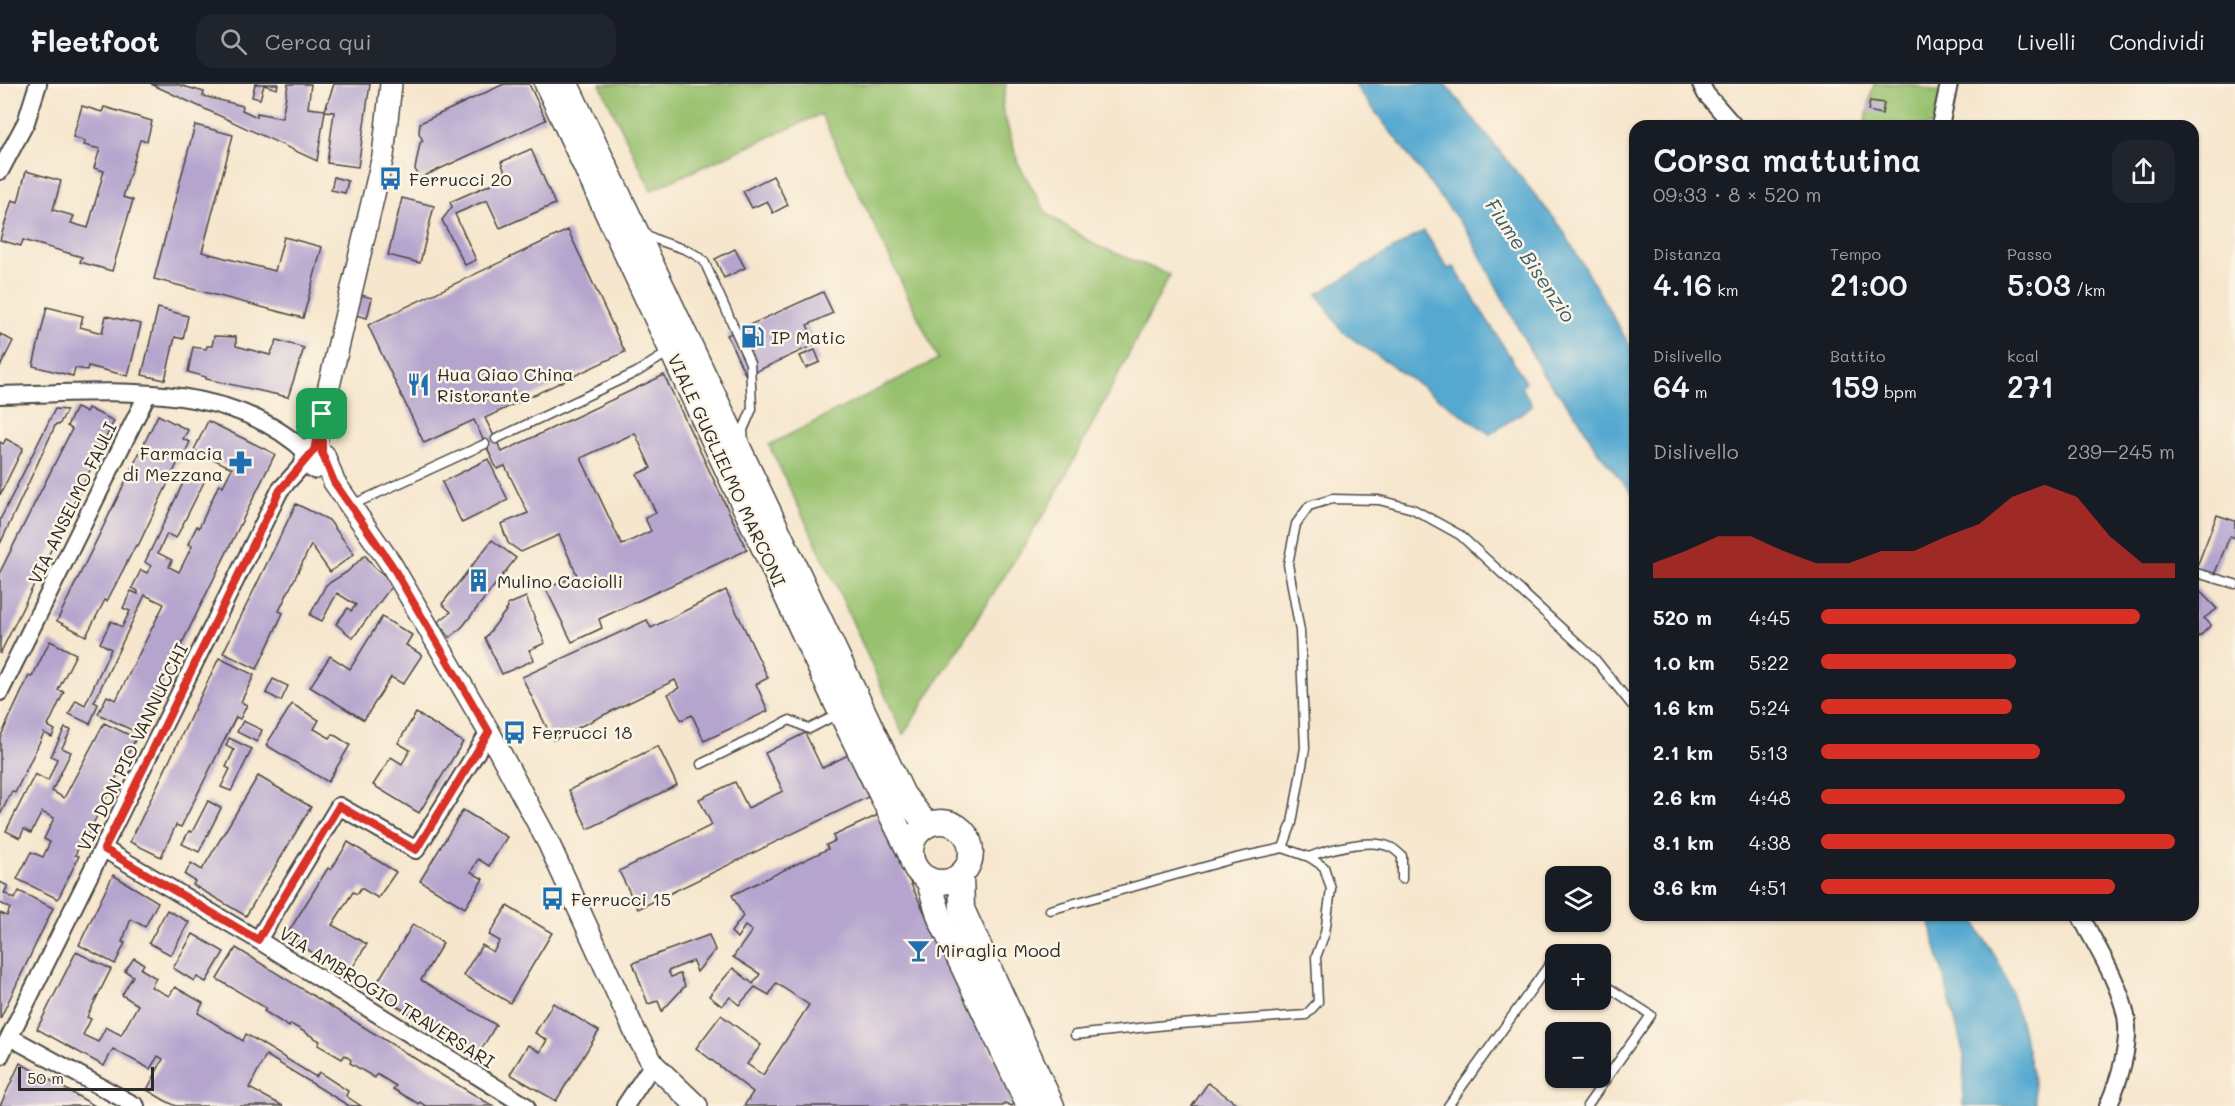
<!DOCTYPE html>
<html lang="it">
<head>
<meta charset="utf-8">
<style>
	:root { --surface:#171b24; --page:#20242c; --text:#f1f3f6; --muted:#9ea1a6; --line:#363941; --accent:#d93025 }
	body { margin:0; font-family:Mali,sans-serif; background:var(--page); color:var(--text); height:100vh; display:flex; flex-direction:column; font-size:22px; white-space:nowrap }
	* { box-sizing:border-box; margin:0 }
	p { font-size:20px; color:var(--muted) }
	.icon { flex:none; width:33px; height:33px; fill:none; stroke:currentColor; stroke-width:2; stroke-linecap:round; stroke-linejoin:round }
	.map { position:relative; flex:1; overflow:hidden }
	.sheet { position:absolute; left:1629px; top:36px; width:570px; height:801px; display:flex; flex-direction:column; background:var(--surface); border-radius:18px; box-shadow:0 2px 4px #0004 }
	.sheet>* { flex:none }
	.controls { position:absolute; left:1545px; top:782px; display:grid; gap:12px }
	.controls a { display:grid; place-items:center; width:66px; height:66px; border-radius:12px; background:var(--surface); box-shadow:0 2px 4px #0004; font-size:30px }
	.scale { position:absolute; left:18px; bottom:15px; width:136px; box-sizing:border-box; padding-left:6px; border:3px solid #2b2b2b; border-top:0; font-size:16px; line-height:21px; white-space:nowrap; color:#2b2b2b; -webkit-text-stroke:4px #fcf5e5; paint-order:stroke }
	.pin { position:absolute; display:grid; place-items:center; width:51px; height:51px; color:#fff; margin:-26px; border-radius:12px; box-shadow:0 3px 9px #0006 }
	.round { display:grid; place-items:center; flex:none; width:63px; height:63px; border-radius:18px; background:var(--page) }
	.head { display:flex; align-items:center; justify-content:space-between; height:102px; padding:0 24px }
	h1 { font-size:33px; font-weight:600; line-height:45px }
	.stats { display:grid; grid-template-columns:repeat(3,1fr); gap:9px; height:102px; padding:6px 24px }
	.stats div { display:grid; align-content:center }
	.stats b { font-size:30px; font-weight:600 }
	.stats small { font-size:16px; font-weight:400 }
	.stats p { font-size:16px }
	.chart { height:168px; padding:12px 24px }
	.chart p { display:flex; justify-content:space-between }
	.chart svg { width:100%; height:108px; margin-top:6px; fill:var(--accent); opacity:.7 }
	ul { padding:0 24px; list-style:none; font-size:20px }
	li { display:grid; grid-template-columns:96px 72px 1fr; align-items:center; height:45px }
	li i { height:15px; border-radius:8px; background:var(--accent) }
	header { display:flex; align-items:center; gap:36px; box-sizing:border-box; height:84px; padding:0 30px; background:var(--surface); border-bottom:2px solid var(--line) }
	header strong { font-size:28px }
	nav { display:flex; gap:33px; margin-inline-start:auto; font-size:21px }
	.search { width:420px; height:54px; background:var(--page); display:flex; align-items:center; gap:15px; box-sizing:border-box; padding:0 21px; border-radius:18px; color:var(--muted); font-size:22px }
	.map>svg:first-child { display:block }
</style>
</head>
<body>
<header>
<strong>Fleetfoot</strong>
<div class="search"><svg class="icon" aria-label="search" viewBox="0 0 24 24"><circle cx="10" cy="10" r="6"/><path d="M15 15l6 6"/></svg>Cerca qui</div>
<nav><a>Mappa</a><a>Livelli</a><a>Condividi</a></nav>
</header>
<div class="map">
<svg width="2235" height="1022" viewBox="0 0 2235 1022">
	<rect width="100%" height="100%" fill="#fcf5e5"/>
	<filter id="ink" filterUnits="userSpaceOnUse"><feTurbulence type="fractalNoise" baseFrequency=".0167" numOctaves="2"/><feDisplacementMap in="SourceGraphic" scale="12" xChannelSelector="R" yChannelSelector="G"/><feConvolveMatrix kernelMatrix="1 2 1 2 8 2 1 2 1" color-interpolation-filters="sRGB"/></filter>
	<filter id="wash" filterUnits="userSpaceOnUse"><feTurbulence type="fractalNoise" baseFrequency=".008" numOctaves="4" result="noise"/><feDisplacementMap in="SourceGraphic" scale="24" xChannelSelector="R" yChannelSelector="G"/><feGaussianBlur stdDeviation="1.35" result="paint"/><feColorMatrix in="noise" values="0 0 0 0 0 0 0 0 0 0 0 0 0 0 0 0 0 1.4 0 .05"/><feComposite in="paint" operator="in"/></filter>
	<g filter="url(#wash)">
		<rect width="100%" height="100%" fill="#f6e6cd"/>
		<!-- green -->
		<g fill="#98c16e" stroke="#62764c" stroke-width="1.5">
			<polygon points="600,0 1006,0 1002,23 1018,79 1047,130 1095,161 1170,191 1051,419 903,651 836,501 769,361 938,275 821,30 651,106"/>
			<polygon points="1874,0 1907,0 1941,8 1933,42 1864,42"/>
		</g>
		<!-- water -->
		<g fill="#54a9d0" stroke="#406a7e" stroke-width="1.5">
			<polygon points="1354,0 1445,0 1561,143 1635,271 1635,413 1596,365 1579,335 1542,289 1469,150"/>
			<polygon points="1424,147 1448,185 1454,183 1526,298 1521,302 1532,322 1490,350 1343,248 1317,210"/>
			<path d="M 1928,831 L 1974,831 C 1977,850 1990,862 1999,879 C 2015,910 2035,988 2035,1022 L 1963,1022 L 1964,971 Z"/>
		</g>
		<g id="blocks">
			<!-- building -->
			<g fill="#b5a5ce" fill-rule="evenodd">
				<polygon points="151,0 176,0 204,8 203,12 243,22 242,26 257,33 257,29 282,34 288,0 311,0 308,24 325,26 334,0 370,0 358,83 327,79 334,28 325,27 317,77"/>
				<polygon points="255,0 278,0 277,5 264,1 260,15 252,13"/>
				<polygon points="504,0 529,0 546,36 420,94 415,85 420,59 423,57 419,49 420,39"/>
				<polygon points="1870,17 1884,19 1882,30 1868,27"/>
				<polygon points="82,22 102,28 104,23 152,37 147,57 140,56 123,113 133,116 112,187 80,178 82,173 23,156 21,162 0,156 12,116 18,118 26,87 61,97 53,126 74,132 71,139 88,144 104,87 94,84 100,65 84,61 85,57 73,53"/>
				<polygon points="195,41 233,51 202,168 275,187 284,153 322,163 303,234 154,195"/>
				<polygon points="531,65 555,120 500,144 487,116 455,130 476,176 465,181 442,136 452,123 450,118 507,93 501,78"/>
				<polygon points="773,92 788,121 773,129 767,117 752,124 743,107"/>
				<polygon points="334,93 348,97 345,109 331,106"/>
				<polygon points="402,114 434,122 420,179 388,171"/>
				<path d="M 568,146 L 625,268 L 485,334 L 502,368 L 664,291 L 747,466 L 599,535 L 602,544 L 572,558 L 546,505 L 577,491 L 559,451 L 521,468 L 508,459 L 501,440 L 528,429 L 505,382 L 497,385 L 474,336 L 424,359 L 368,241 ZM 635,349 L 651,384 L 637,390 L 656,429 L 645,434 L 651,447 L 622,461 L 581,374 Z"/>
				<polygon points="735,165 745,184 724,194 715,175"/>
				<polygon points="823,208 833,229 807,241 816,260 746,292 727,251"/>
				<polygon points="361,211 372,214 367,234 356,231"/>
				<polygon points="47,223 83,232 80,243 102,249 106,232 141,240 128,292 88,282 87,286 75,284 73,292 33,282"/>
				<polygon points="158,224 188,232 183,255 175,253 165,296 142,291"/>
				<polygon points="0,250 13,257 0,283"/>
				<polygon points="214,252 236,253 236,262 270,271 277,256 304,264 288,313 206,295 206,293 188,288 193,263 206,265 207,262 212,262"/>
				<polygon points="815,266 820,278 806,284 800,272"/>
				<polygon points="76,324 86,328 88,324 114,337 0,570 0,488 72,345 67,342"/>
				<polygon points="55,325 67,326 59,341 56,340 0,460 0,436"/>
				<polygon points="158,331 188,346 183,355 190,358 180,379 178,378 138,462 136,461 107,517 105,516 86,552 57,537"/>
				<polygon points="208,337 275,370 138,649 98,630 107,612 116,616 164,520 145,511 94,618 98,620 90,640 69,630 76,616 85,621 111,565 100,559 111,537 122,543 130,527 123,524 131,507 138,510 138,507 132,504 141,486 147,489 151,482 145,478 186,393 193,396 196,389 206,394 176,454 167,450 158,469 172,476 169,483 179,488 192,462 188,460 197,442 199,444 219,400 223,402 232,384 194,366"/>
				<polygon points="6,355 23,364 0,411 0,358 3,360"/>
				<polygon points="488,375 508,416 462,439 442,398"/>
				<polygon points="296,420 329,436 354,470 330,488 311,461 279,527 283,529 257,585 223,569"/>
				<polygon points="2217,431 2235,437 2235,454 2230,452 2214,491 2196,485"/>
				<polygon points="492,456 516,474 463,542 450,554 438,538 451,528 442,520"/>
				<polygon points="365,471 374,483 394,499 353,554 336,540 348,524 351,527 356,521 337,509 322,537 310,531 326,501 347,488"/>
				<polygon points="2193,500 2217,525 2204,534 2211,541 2199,553 2193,547"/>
				<polygon points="726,506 768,594 756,600 768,627 704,657 692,631 681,636 668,610 679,604 675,596 553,656 522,593 647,536 651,544"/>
				<polygon points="526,513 545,559 529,566 534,576 502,590 485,554 508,524 507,521"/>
				<polygon points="382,533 412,551 406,561 422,571 403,600 391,593 364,636 310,603 330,572 350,585"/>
				<polygon points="50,557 76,570 58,606 64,608 48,642 55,646 52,653 44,649 15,709 12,707 0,731 0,654 29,592 32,593"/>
				<polygon points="219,574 254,591 241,618 247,621 240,635 236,633 181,743 176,741 161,773 130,758"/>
				<polygon points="273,595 288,602 281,617 266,609"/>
				<polygon points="292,620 319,636 314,645 330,654 333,650 350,661 328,698 266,661"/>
				<polygon points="416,629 463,658 419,729 373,701 391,673 402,680 410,666 398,659"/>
				<polygon points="243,637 262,646 257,658 237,648"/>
				<polygon points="104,639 136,654 83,760 81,759 75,771 79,772 58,815 17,795 31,768 43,773 50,758 44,755 54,734 42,728 31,749 24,745 20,754 6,747 35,690 48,697 57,675 51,672 65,644 71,646 62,664 71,668 52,707 64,714"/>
				<polygon points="805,649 822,684 848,671 868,713 638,825 619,787 712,741 699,715 735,698 748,724 783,707 765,669"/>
				<polygon points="229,654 252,665 231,707 221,703 230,685 226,683 234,666 226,662"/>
				<polygon points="658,662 677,701 588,745 569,706"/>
				<polygon points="258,692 311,723 246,832 193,801 195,797 185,791 191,779 202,786"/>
				<polygon points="208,717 221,724 199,768 182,760 189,747 192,748"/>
				<polygon points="463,726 507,753 489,782 478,775 471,788 483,795 465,824 420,797"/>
				<polygon points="878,731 1015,1018 1012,1022 1005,1019 1003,1022 744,1022 753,1008 696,964 721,931 761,961 747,980 763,991 809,921 776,899 769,911 755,903 739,921 730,913 722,922 709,912 733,884 753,900 760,890 733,873 752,847 745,842 737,854 731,848 743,832 732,811 828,765 826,761 835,757 833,752"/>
				<polygon points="348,758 396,788 378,814 361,804 357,810 353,808 332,841 367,860 348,891 286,852 328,784 331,786"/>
				<polygon points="113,791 158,818 145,843 131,835 122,858 125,859 115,880 79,861"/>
				<polygon points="0,798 8,802 4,809 15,815 19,807 53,824 0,935 0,829 7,832 10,824 0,819"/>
				<polygon points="507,822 552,849 510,919 463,891 482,861 493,868 500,857 489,851"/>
				<polygon points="167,826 189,838 171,871 149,859"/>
				<polygon points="413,840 443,859 421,896 496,941 478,971 372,907"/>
				<polygon points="193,850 224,868 206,898 197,893 194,897 173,884"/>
				<polygon points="709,851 715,866 697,888 693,877 668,887 671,893 680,890 685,902 662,927 658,917 648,920 633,879"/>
				<polygon points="236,864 448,995 493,1022 426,1022 420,1018 419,1020 393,1005 396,1002 377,990 375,994 350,979 351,976 345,971 342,975 318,961 320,957 291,940 289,943 264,927 266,924 217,895"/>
				<polygon points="76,868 111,885 87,933 91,935 83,951 98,958 106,943 121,951 138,921 122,911 133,892 125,887 134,874 144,880 141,885 156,894 151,903 169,912 175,903 203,919 198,929 243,957 246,950 316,993 319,988 348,1007 346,1012 361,1022 349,1022 266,971 249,1004 283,1022 176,1022 164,1016 147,1006 163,975 158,972 150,985 113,965 104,982 37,945"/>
				<polygon points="553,919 599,947 556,1017 510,990 528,961 540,968 547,956 535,949"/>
				<polygon points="20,979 55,999 95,1022 0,1022"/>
				<polygon points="1208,999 1240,1022 1192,1022"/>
			</g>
		</g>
	</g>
	<g filter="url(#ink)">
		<use href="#blocks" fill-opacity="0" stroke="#494743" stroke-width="1.5"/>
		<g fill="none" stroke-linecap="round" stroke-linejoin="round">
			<defs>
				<g id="service">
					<path d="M 644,149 C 665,163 685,160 704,177 L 750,279 L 752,325 L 743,346 L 744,358"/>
					<polyline points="496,355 637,288 669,268"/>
					<polyline points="352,421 485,360"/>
					<polyline points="2193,488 2235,500"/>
					<polyline points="701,680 790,636 809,645 838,630"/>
					<polyline points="1283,764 1292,739 1305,664 1300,547 1288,480 1296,440 1309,422 1332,415 1379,416 1413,425 1460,451 1594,574 1635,625"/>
					<path d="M 1309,773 C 1328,765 1370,754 1390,763 C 1394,764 1398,769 1402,772 L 1402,795"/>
					<polyline points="1050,826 1236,774 1283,764 1309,773 1324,783 1331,805 1325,849 1316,873 1318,918 1306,931 1166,941 1075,951"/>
					<polyline points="1448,1022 1556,871"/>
					<polyline points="1587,1022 1651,931 1600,898"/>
				</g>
				<g id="minor">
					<polyline points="1701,0 1706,10 1734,42"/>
					<polyline points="1940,42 1949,0"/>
					<polyline points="0,87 26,38 38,0"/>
					<path d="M 0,311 C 102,309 229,293 308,370"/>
					<polyline points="0,608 147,311"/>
					<polyline points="104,765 258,856 526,1022"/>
					<path d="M 2080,831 C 2096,862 2119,897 2126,932 C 2131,960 2119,997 2108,1022"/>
					<polyline points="258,856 339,722 416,766 489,648"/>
					<polyline points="10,953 136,1022"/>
					<polyline points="0,972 280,406 306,377"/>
					<polyline points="625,1022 653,980"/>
				</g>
				<g id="tertiary">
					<polyline points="314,366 383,72 391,0"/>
					<polyline points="325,374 323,380 315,384 308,380 306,374 314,366 324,371 334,398 391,480 489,648 548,758 635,948 653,980 697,1022"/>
				</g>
				<g id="secondary">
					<polyline points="547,0 841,629 911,771"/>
					<polyline points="566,0 903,711 927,741"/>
					<circle cx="941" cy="768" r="30"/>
					<polyline points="961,790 962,825 1052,1022"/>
					<polyline points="928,795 940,834 1029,1022"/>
				</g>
			</defs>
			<!-- service casing -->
			<use href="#service" stroke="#494743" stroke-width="11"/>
			<!-- minor casing -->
			<use href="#minor" stroke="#494743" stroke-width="20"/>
			<!-- tertiary casing -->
			<use href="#tertiary" stroke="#494743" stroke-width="24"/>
			<!-- secondary casing -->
			<use href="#secondary" stroke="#494743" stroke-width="27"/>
			<!-- service -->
			<use href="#service" stroke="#fff" stroke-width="8"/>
			<!-- minor -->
			<use href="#minor" stroke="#fff" stroke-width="16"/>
			<!-- tertiary -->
			<use href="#tertiary" stroke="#fff" stroke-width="21"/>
			<!-- secondary -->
			<use href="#secondary" stroke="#fff" stroke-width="24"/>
		</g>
	</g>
	<g fill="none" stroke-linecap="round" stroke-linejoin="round" filter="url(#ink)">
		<defs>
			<polygon id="route" points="322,330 322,369 334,398 391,480 489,648 416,766 339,722 258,856 104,765 280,406 314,366"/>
		</defs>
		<!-- route casing -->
		<use href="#route" stroke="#fff" stroke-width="12"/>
		<!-- route -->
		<use href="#route" stroke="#d93025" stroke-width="8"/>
	</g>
	<!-- icons -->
	<defs>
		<symbol id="bus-bare" viewBox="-9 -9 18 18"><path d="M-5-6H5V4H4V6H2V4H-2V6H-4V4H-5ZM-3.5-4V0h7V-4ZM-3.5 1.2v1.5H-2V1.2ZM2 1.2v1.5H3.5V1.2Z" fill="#1f6fb2" stroke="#fcf5e5" stroke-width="2.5" paint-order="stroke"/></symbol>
		<symbol id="fuel-bare" viewBox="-9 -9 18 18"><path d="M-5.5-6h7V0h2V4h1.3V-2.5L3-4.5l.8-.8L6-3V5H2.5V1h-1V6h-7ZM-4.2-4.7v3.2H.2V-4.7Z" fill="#1f6fb2" stroke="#fcf5e5" stroke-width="2.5" paint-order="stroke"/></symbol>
		<symbol id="restaurant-bare" viewBox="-9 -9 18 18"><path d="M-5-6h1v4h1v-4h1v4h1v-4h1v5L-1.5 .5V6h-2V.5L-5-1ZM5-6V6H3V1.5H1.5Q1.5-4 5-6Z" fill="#1f6fb2" stroke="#fcf5e5" stroke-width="2.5" paint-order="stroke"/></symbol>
		<symbol id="pharmacy-bare" viewBox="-9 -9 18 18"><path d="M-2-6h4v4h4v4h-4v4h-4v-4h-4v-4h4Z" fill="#1f6fb2" stroke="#fcf5e5" stroke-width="2.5" paint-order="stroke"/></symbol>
		<symbol id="building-bare" viewBox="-9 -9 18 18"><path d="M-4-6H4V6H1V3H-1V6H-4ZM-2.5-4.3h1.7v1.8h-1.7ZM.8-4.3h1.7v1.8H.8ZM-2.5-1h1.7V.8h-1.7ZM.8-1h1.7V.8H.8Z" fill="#1f6fb2" stroke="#fcf5e5" stroke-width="2.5" paint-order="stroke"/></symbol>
		<symbol id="bar-bare" viewBox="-9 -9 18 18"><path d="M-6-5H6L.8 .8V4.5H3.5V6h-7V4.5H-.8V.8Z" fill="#1f6fb2" stroke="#fcf5e5" stroke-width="2.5" paint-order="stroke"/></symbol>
	</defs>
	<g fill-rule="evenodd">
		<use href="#bus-bare" x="374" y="78" width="33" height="33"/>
		<use href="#fuel-bare" x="736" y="236" width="33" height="33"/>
		<use href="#restaurant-bare" x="402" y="284" width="33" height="33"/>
		<use href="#pharmacy-bare" x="224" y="362" width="33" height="33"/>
		<use href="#building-bare" x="462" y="480" width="33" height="33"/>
		<use href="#bus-bare" x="498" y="632" width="33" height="33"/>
		<use href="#bus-bare" x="536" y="798" width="33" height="33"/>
		<use href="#bar-bare" x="902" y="850" width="33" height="33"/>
	</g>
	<g text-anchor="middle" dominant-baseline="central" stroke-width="5" stroke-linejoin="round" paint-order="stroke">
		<!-- poi labels -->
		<g font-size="18" fill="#2b2b2b" stroke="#fcf5e5" text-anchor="start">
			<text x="409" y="95">Ferrucci 20</text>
			<text x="771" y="253">IP Matic</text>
			<text x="437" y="290">Hua Qiao China<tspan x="437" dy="21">Ristorante</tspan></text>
			<text x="223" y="369" text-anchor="end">Farmacia<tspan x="223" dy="21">di Mezzana</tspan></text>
			<text x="497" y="497">Mulino Caciolli</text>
			<text x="532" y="648">Ferrucci 18</text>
			<text x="571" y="815">Ferrucci 15</text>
			<text x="936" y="866">Miraglia Mood</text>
		</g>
		<!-- street labels -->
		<g font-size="18" fill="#2b2b2b" stroke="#fcf5e5">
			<text transform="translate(727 386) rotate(65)">VIALE GUGLIELMO MARCONI</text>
			<text transform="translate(72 419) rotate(-64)">VIA ANSELMO FAULI</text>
			<text transform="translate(132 663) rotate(-64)">VIA DON PIO VANNUCCHI</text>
			<text transform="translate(387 913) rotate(32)">VIA AMBROGIO TRAVERSARI</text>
		</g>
		<!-- water labels -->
		<g font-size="20" font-style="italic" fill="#3b5d6d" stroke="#fcf5e5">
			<text transform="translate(1531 176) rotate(56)">Fiume Bisenzio</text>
		</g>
	</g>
</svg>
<div class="controls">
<a><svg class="icon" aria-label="layers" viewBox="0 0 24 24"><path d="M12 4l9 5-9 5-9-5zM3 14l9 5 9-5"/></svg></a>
<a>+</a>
<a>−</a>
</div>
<div class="scale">50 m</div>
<div class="pin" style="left:322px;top:330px;background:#1e9e55"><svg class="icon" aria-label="arrive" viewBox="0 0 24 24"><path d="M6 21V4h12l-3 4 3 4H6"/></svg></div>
<section class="sheet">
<div class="head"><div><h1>Corsa mattutina</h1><p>09:33 · 8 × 520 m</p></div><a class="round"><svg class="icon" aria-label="share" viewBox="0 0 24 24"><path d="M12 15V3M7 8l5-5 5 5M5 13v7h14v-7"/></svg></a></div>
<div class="stats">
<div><p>Distanza</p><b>4.16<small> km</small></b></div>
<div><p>Tempo</p><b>21:00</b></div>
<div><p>Passo</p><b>5:03<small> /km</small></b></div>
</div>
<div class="stats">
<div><p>Dislivello</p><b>64<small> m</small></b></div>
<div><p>Battito</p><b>159<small> bpm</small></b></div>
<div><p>kcal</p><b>271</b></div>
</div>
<div class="chart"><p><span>Dislivello</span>239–245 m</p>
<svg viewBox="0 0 160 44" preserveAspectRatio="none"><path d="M0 44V38L10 33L20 27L30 27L40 33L50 38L60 38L70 33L80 33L90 27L100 22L110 11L120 6L130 11L140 27L150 38L160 38V44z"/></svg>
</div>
<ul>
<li><b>520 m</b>4:45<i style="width:90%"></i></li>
<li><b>1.0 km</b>5:22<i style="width:55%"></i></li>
<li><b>1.6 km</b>5:24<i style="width:54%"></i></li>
<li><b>2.1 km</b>5:13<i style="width:62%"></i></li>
<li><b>2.6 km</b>4:48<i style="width:86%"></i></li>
<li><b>3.1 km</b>4:38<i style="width:100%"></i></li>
<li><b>3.6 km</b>4:51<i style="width:83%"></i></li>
</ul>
</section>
</div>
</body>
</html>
